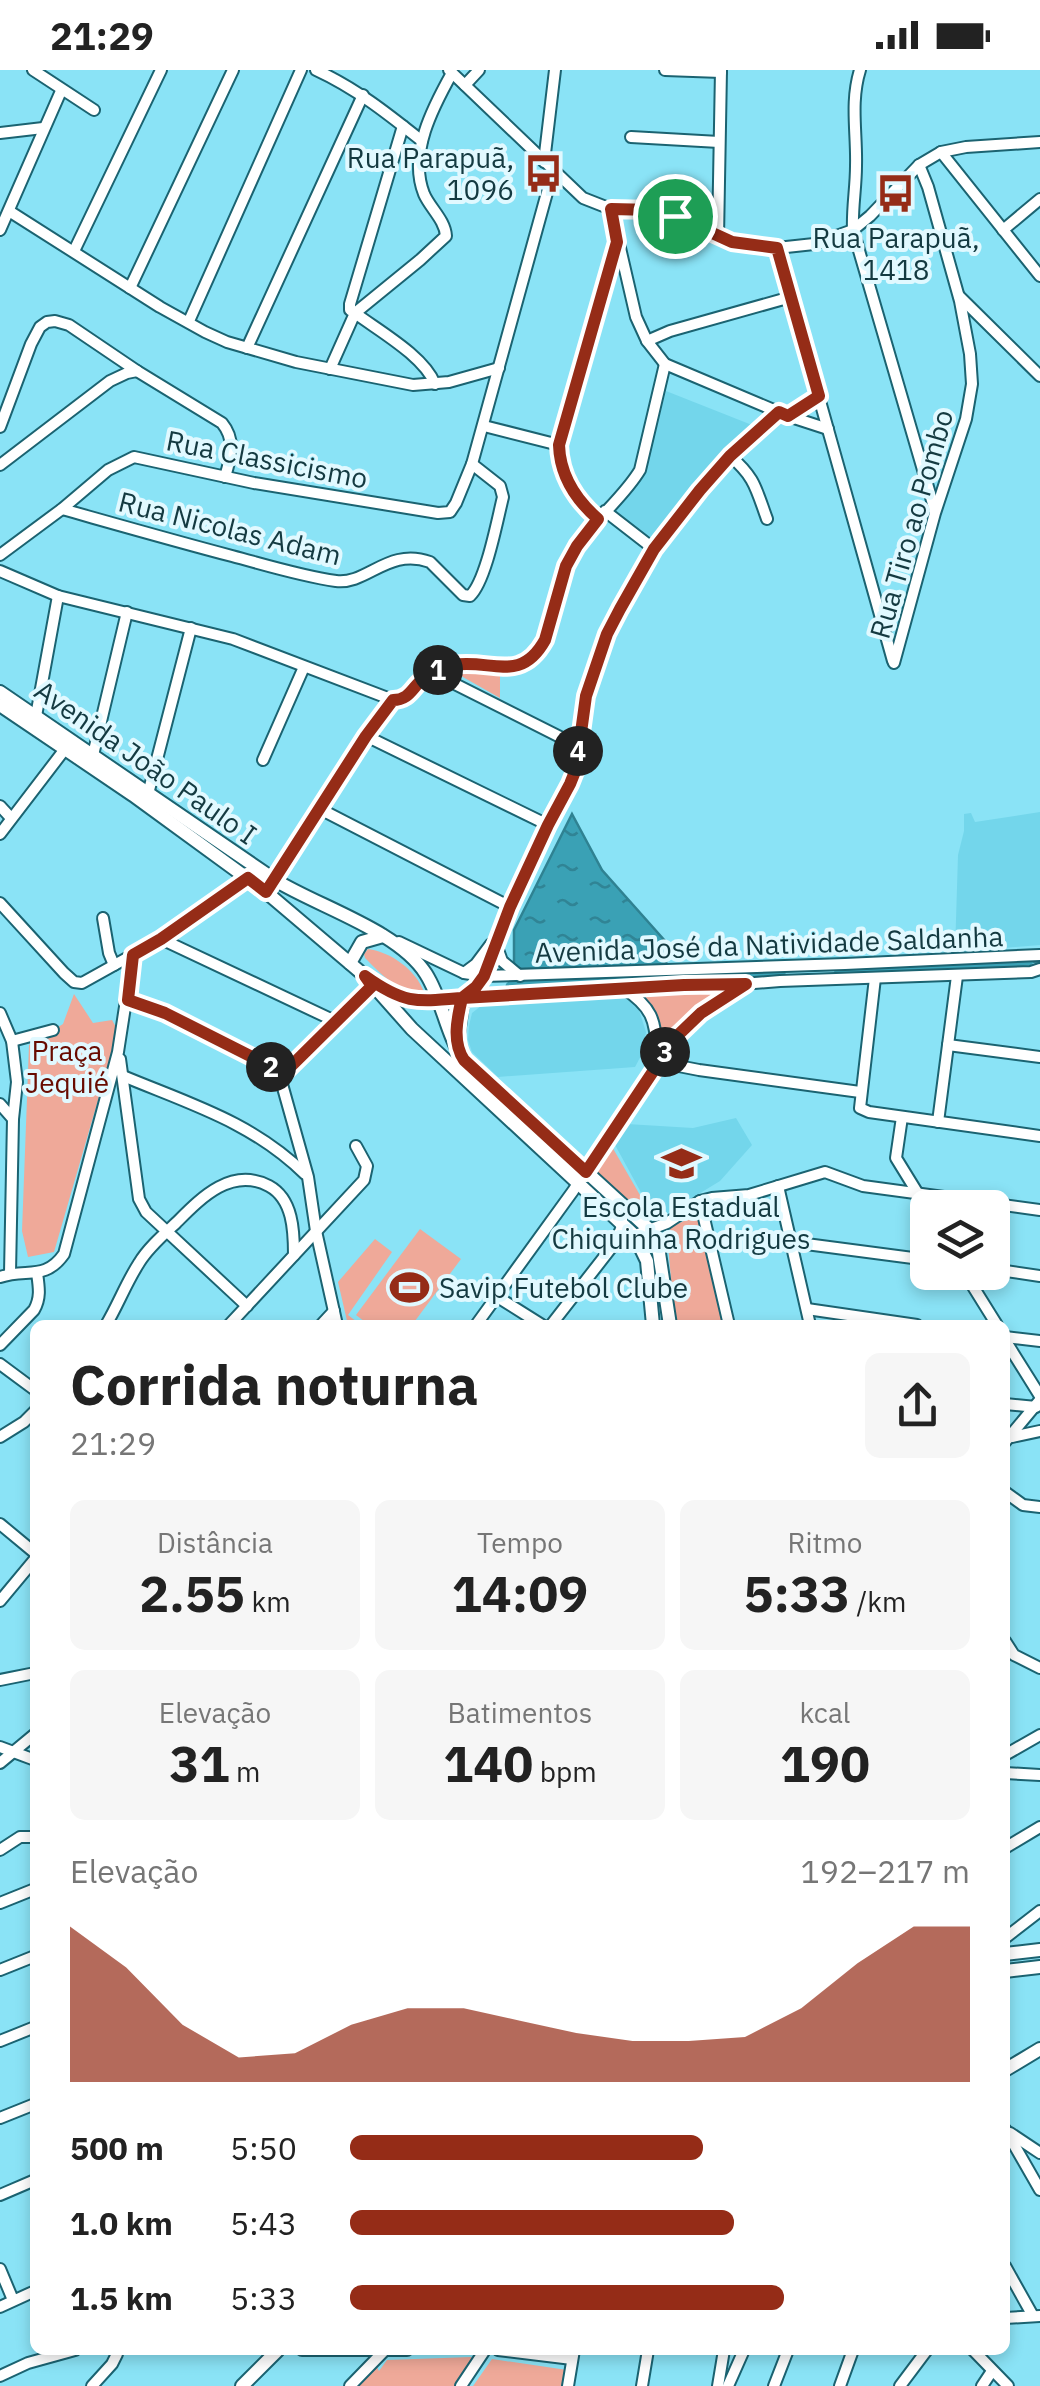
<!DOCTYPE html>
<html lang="pt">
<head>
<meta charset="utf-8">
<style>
	:root { --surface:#fff; --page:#f6f6f6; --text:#222; --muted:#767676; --accent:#952c17 }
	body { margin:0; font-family:"IBM Plex Sans",sans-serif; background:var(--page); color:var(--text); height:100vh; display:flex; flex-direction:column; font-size:38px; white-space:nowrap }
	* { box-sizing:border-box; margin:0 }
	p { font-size:32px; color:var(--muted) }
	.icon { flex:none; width:55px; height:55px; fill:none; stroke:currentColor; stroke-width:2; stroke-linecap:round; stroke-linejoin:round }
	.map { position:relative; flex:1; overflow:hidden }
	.side { position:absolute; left:30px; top:1250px; width:980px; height:1035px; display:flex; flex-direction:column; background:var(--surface); border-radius:15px; box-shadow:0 5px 15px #0003 }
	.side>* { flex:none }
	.controls { position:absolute; left:910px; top:1120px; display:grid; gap:20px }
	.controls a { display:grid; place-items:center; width:100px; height:100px; border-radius:15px; background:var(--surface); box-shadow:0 5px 15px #0003; font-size:50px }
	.pin { position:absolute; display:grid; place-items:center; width:85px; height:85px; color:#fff; margin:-42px; border:5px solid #fff; border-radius:50%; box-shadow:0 2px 10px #0007 }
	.km { position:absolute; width:50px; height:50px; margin:-25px; border-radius:50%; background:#222; color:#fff; font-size:28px; line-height:50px; text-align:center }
	.round { display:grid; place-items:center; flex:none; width:105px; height:105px; border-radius:15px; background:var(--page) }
	.summary { display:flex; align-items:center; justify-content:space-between; height:170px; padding:0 40px }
	h1 { font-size:55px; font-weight:700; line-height:75px }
	.stats { display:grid; grid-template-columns:repeat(3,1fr); gap:15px; height:170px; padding:10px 40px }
	.stats div { display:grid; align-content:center; border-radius:15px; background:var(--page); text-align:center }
	.stats b { font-size:50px; font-weight:700 }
	.stats small { font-size:28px; font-weight:400 }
	.stats p { font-size:28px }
	.chart { height:280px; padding:20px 40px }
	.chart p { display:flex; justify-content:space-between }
	.chart svg { width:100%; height:180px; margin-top:10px; fill:var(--accent); opacity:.7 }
	ul { padding:0 40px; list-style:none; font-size:32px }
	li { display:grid; grid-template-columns:160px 120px 1fr; align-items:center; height:75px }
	li i { height:25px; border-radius:12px; background:var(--accent) }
	.status { display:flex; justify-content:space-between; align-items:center; height:70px; padding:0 50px; background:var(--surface); direction:ltr }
	.status svg { height:28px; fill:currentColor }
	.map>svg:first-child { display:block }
</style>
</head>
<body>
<div class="status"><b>21:29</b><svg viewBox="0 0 49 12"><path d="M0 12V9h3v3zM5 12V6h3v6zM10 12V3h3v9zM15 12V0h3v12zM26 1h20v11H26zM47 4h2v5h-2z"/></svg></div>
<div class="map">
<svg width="1040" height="2316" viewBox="0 0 1040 2316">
	<defs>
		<pattern id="water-ripples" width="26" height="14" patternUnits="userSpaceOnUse" patternTransform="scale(2.5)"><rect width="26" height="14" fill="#3aa1b5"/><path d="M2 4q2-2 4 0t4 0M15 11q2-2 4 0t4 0" fill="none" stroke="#308495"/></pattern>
	</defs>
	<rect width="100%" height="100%" fill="#8ae3f6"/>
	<!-- built -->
	<g fill="#73d6eb">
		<polygon points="666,321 752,355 702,410 653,472 613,439 648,391"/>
		<polygon points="1040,742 1040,875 955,882 958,785 964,761 964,744 971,743 975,752"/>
		<polygon points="626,926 639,940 646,962 643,982 635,997 498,1007 472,982 468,970 469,956 472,943 481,936"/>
		<polygon points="736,1048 752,1075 720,1111 656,1150 614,1073 627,1054 693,1058"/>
	</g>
	<!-- green -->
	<g fill="#efa999">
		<polygon points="455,597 500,602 500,628 454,602"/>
		<path d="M 368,879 C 391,882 416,900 424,922 C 398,923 382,905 365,888 L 364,884 Z"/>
		<path d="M 698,919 L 729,921 L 694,943 L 662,979 C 663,949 657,939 634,921 Z"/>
		<polygon points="74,924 93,953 112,950 118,961 54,1182 28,1187 22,1161 29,975 63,954"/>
		<path d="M 611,1075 L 655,1151 C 631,1141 612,1118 594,1100 Z"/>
		<polygon points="699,1144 728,1255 675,1255 667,1163 673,1156"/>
		<polygon points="420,1159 461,1189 412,1255 369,1255 356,1245"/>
		<polygon points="375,1169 392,1182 348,1245 361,1255 348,1255 338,1212"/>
		<polygon points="471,2287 474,2292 458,2316 352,2316 376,2295 379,2301 387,2290"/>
		<polygon points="492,2289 567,2300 565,2316 473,2316"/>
	</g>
	<!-- water -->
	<polygon fill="url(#water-ripples)" stroke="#2f8292" stroke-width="2.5" points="572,744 602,800 666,872 668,886 666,893 658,896 514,899 514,860"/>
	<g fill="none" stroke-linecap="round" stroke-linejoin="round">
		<!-- stream -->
		<polyline stroke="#2f8292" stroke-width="2.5" points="1029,891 1040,893"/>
		<!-- canal -->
		<g stroke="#3aa1b5" stroke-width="9">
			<polyline points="838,904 1029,891"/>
			<polyline points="510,916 782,906"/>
		</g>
		<defs>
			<g id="minor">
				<polyline points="33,0 94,40"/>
				<path d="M 316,0 C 357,19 388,44 422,71"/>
				<polyline points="449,0 583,128 611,139 664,142 718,167 745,175 777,178 814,174 853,160 870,146 919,95 941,82 966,77 1040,72"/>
				<polyline points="665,0 721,2"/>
				<path d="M 860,0 C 850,32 857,63 856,96 C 856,118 852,138 853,160 L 935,441"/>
				<polyline points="465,15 479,0"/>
				<polyline points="0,63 43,58"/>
				<polyline points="631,67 719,72"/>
				<polyline points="941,82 1040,206"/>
				<polyline points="544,92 555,0"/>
				<polyline points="611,139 636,247 647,271 665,294 788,346 828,359"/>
				<polyline points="9,141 160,237 205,262 227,272 296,292 413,315 449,312 499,298"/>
				<polyline points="0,160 61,21"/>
				<polyline points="1003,160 1040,129"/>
				<polyline points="718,167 721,0"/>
				<polyline points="777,178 893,591"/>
				<polyline points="74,181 161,0"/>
				<polyline points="130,218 233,0"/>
				<polyline points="959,226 1040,306"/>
				<path d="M 355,243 L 420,190 L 446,166 C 445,150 430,138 424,124 C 408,84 433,37 452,3"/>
				<path d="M 355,243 C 379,261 424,286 435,314"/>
				<polyline points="189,251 301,0"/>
				<polyline points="647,271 670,261 791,227"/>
				<polyline points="247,278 363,25"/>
				<polyline points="330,299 355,243 350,240 350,234 403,56"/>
				<polyline points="788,346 819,326"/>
				<polyline points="484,356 559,375"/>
				<path d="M 0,357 L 31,274 L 40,257 L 47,252 L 55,251 L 69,255 L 137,301 L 222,353 C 236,370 231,387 225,407"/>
				<path d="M 730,386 C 755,407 756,419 767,449"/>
				<polyline points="0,395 110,311 127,303 137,301"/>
				<path d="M 62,439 C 119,455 175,471 232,486 C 266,495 301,506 336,511 C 367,515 388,477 430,492 L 463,525 L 470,526 C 486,511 497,451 503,427 L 500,416 L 472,394"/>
				<polyline points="605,441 654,479"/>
				<path d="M 598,449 C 575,430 560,406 559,375 L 617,173"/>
				<polyline points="0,485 62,439 108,400 134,387 254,413 438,443 450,442 456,433 472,394 553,101"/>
				<polyline points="0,501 58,526 233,569 393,630"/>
				<polyline points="894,593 935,443 966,349 972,314 970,284 960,231 928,117 919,95"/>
				<polyline points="433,603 578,676"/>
				<path d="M 393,630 C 409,630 412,618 423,609 C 429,604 437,600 444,598 C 471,586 500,606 527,590 C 554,574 554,526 565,499 C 580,459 619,435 640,400 L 665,294"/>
				<polyline points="36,646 58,526"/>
				<polyline points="366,666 548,755"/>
				<polyline points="93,685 127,542"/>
				<polyline points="263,690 304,597"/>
				<polyline points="148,724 191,558"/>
				<polyline points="0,736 11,748"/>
				<polyline points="320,739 510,837"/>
				<polyline points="0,764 65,679"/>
				<polyline points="273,813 366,666 393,630"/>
				<polyline points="0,833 64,903 74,912 82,913 161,869 248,808"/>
				<polyline points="103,848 109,883 114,895"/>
				<polyline points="161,869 335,951"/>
				<polyline points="399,872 464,903 484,906 845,894 1040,885"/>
				<polyline points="497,877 502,891 520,906"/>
				<polyline points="464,903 476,894 491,874"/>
				<polyline points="875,908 860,1038 869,1042 1040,1066"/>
				<path d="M 623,918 C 658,941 654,954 658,991"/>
				<polyline points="463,928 476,917 484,906 510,837 548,755 570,714 576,699 585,626 607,564 620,539 654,479 700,420 730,386 779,342"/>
				<polyline points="128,930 165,943 256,989 270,997 280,1007 308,1107 316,1161 337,1255"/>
				<polyline points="437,931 684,915 729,915 780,911 1031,902 1040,899"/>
				<polyline points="0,943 12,971 17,1012 13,1049 10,1203"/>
				<polyline points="12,971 53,960"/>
				<polyline points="948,975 1040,987"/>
				<polyline points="120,989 139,1129 146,1142 247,1236"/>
				<polyline points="658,992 699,1000 860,1022"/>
				<path d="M 123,1006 C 190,1034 252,1052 305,1104"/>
				<polyline points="280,1007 373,916"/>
				<polyline points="0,1034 13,1049"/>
				<polyline points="902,1047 896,1088 928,1140"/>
				<polyline points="938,1052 957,906"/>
				<polyline points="778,1116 810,1255"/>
				<polyline points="700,1131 729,1255"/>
				<polyline points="791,1172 928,1190"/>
				<polyline points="615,1173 667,1153 700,1131 712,1128 749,1125 825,1102 863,1116 1040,1140"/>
				<polyline points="992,1199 1040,1206"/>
				<polyline points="964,1202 997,1255"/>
				<path d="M 0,1207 C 27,1198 45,1211 64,1184 L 118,982 L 133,885"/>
				<polyline points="496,1226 542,1255"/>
				<polyline points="807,1239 917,1255"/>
				<path d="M 106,1255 C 118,1235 126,1213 139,1193 C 148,1178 163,1165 176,1153 C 200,1129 231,1096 269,1116 C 293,1129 294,1161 294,1185"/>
				<polyline points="229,1255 364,1110 367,1096 356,1076"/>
				<polyline points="321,1255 334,1241"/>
				<polyline points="476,1255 573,1121 667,978 701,943 745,915"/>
				<polyline points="551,1255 615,1173 621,1159 622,1149"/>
				<polyline points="1005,1267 1040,1271"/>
				<polyline points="1005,1270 1040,1326"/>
				<path d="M 0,1275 L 34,1240 C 41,1228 39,1217 37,1203"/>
				<polyline points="0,1294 35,1320"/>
				<polyline points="1005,1334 1036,1337"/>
				<polyline points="0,1367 24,1352 35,1341"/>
				<polyline points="1012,1367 1040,1361"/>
				<polyline points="1005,1372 1040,1330"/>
				<polyline points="1005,1422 1023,1435 1040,1437"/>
				<polyline points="0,1454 35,1483"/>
				<polyline points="0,1531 35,1489"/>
				<polyline points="1005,1571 1014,1585 1040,1598"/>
				<polyline points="0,1610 35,1603"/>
				<polyline points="0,1677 35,1690"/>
				<polyline points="1005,1685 1040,1665"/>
				<polyline points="0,1693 35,1664"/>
				<polyline points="1005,1703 1040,1705"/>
				<polyline points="1005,1778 1040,1757"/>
				<polyline points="0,1780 20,1767 35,1767"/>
				<polyline points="0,1833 35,1819"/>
				<polyline points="1005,1868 1040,1841"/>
				<polyline points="0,1900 35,1886"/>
				<polyline points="0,1971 35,1957"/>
				<polyline points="0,2048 35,2034"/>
				<polyline points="1005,2059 1040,2120"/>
				<polyline points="1010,2063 1040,2083"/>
				<polyline points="0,2125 35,2110"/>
				<polyline points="1005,2196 1033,2246"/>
				<polyline points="0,2199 13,2230"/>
				<polyline points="0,2237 35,2221"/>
				<polyline points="1005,2248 1040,2246"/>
				<polyline points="302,2280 407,2280"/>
				<polyline points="498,2280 572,2289"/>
				<polyline points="973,2280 1008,2316"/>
				<polyline points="0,2306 28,2293 75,2280"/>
				<polyline points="92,2316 112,2294 117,2284 116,2280"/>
				<polyline points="350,2316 384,2281"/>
				<polyline points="461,2316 485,2280"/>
				<polyline points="568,2316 574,2280"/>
				<polyline points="642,2316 648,2280"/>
				<polyline points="718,2316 724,2280"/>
				<polyline points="728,2316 744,2280"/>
				<polyline points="774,2316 788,2280"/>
				<polyline points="840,2316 853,2280"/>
				<polyline points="900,2316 927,2280"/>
				<polyline points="982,2316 992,2301"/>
			</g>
			<g id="major">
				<path d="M 0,622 L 275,810 C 319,837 399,861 426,904 C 443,931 446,964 464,990 L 651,1161 L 659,1183 L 670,1255"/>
				<polyline points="0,635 133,725 266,822 365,906 412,959 635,1166 647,1191 653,1255"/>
				<polyline points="350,893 362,872 383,866"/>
				<polyline points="379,916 404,929 437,931"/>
				<polyline points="457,971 463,928"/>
				<polyline points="1005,1884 1040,1880"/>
				<polyline points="1005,1901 1040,1897"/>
				<polyline points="1005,2000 1040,1979"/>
				<polyline points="242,2316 278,2280"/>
			</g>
		</defs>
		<!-- minor casing -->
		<use href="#minor" stroke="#1b6371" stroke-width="14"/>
		<!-- major casing -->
		<use href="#major" stroke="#1b6371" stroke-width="16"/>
		<!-- minor -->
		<use href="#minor" stroke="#fff" stroke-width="10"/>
		<!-- major -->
		<use href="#major" stroke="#fff" stroke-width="12"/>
	</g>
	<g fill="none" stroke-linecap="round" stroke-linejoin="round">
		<defs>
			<path id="route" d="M 675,146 L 653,140 L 611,139 L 617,172 L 559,375 C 560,406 575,429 598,449 L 577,476 L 566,496 L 545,570 C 520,615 490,588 453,595 C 443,596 431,602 424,608 C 412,617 410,630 393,630 L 366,666 L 266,822 L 248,808 L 161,869 L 133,885 L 128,930 L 165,943 L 256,989 L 270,996 L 280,1007 L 372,916 L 365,906 C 404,934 416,932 462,928 L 684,915 L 746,914 L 701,943 L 676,967 L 586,1102 L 464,990 C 452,972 457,949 462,928 L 476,917 L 484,906 L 510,837 L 548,755 L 570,714 L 576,699 L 586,626 L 607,564 L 620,539 L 654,479 L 700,420 L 730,386 L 779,342 L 788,346 L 819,326 L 777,178 L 732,172 L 675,146"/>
		</defs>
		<!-- route casing -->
		<use href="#route" stroke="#fff" stroke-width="20"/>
		<!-- route -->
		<use href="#route" stroke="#952c17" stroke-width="12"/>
	</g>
	<!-- icons -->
	<defs>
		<symbol id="bus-bare" viewBox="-9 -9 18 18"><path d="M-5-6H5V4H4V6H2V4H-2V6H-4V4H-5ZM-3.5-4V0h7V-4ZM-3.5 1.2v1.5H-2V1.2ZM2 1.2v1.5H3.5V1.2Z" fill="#952c17" stroke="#e1f9ff" stroke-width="2.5" paint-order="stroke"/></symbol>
		<symbol id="school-bare" viewBox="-9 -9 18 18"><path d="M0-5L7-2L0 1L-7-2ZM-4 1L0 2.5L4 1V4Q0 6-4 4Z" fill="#952c17" stroke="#e1f9ff" stroke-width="2.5" paint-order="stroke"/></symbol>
		<symbol id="stadium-bare" viewBox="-9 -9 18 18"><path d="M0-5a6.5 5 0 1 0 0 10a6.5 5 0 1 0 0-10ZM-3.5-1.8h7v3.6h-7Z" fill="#952c17" stroke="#e1f9ff" stroke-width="2.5" paint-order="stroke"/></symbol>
	</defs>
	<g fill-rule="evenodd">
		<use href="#bus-bare" x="516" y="76" width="55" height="55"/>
		<use href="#bus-bare" x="868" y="96" width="55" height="55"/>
		<use href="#school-bare" x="654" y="1066" width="55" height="55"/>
		<use href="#stadium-bare" x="382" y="1190" width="55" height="55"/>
	</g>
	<g text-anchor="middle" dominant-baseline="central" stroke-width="8" stroke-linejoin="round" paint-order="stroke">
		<!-- poi labels -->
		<g font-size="28" fill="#143a41" stroke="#e1f9ff">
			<text x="514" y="87" text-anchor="end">Rua Parapuã,<tspan x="514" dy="32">1096</tspan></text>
			<text x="896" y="167">Rua Parapuã,<tspan x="896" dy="32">1418</tspan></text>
			<text x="681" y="1136">Escola Estadual<tspan x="681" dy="32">Chiquinha Rodrigues</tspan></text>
			<text x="439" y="1217" text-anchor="start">Savip Futebol Clube</text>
		</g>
		<!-- street labels -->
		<g font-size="28" fill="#143a41" stroke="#e1f9ff">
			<text transform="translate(267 389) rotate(11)">Rua Classicismo</text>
			<text transform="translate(911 454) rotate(-74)">Rua Tiro ao Pombo</text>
			<text transform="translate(230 458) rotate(14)">Rua Nicolas Adam</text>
			<text transform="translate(146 692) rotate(35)">Avenida João Paulo I</text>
			<text transform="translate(769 874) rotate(-2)">Avenida José da Natividade Saldanha</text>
		</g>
		<!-- park labels -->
		<g font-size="28" fill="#680b00" stroke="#e1f9ff">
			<text x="67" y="980">Praça<tspan x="67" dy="32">Jequié</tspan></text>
		</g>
	</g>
</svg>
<div class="controls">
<a><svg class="icon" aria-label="layers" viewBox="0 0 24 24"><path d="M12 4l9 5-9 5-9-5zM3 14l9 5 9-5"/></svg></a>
</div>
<div class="pin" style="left:675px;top:146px;background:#1e9e55"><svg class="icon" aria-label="arrive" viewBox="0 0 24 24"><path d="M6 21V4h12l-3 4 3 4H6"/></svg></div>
<b class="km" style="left:438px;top:600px">1</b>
<b class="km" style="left:271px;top:997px">2</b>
<b class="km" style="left:665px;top:982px">3</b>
<b class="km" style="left:578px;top:681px">4</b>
<section class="side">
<div class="summary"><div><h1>Corrida noturna</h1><p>21:29</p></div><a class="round"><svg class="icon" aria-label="share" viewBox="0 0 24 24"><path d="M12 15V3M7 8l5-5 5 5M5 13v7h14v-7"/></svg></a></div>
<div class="stats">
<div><p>Distância</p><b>2.55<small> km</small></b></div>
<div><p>Tempo</p><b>14:09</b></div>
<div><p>Ritmo</p><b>5:33<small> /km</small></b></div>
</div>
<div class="stats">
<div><p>Elevação</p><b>31<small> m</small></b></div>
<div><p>Batimentos</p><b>140<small> bpm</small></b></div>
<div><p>kcal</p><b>190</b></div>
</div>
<div class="chart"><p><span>Elevação</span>192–217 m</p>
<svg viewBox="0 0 160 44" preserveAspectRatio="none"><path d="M0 44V6L10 16L20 30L30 38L40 37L50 30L60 26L70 26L80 29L90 32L100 34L110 34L120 33L130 26L140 15L150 6L160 6V44z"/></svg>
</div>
<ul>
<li><b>500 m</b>5:50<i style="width:57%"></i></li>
<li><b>1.0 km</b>5:43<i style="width:62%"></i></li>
<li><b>1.5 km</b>5:33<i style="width:70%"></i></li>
</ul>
</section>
</div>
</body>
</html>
